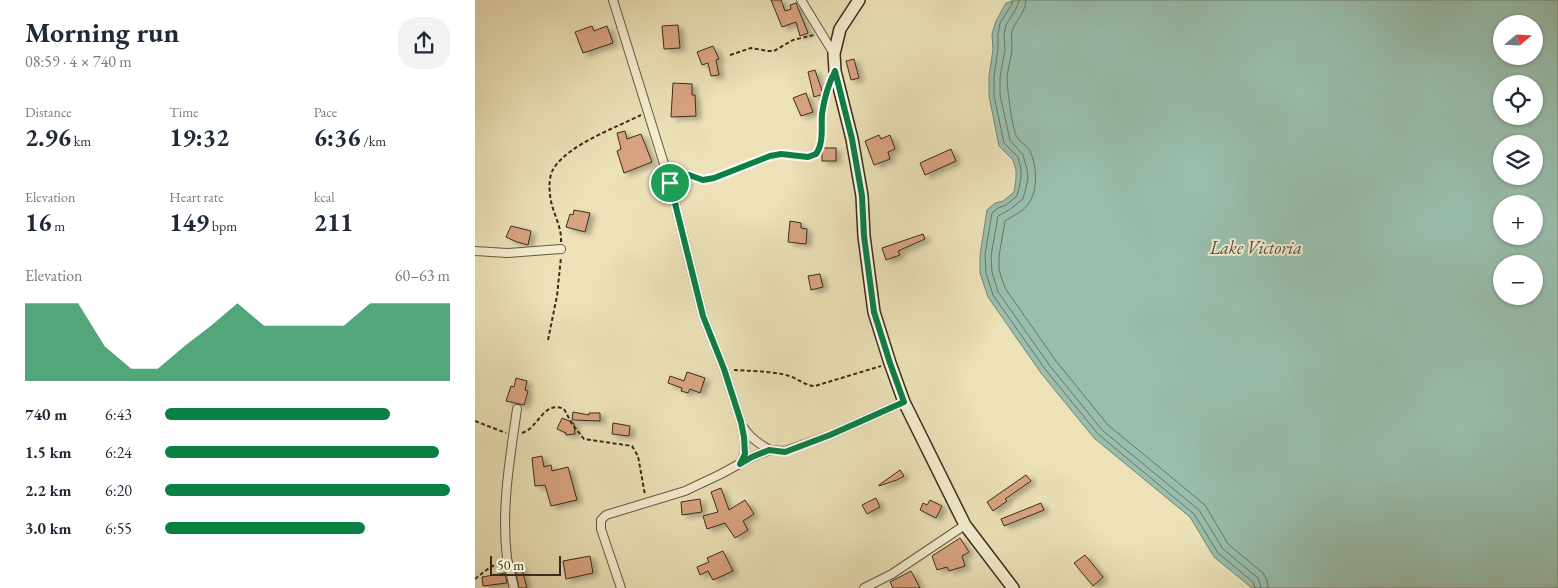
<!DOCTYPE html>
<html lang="en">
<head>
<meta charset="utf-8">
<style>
	:root { --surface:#fff; --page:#f2f2f3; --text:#1f2937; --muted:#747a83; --accent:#0b8043 }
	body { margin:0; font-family:"EB Garamond",serif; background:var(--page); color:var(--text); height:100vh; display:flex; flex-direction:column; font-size:19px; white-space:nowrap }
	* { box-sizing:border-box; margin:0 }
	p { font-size:16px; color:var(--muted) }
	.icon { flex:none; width:28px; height:28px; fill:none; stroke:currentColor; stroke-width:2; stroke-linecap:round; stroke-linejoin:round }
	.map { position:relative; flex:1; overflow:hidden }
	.side { display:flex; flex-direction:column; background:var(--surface); width:475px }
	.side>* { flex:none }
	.needle { width:32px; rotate:71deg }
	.fabs { position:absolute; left:1018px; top:15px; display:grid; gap:10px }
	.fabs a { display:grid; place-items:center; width:50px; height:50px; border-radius:50%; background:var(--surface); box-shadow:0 1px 4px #0004; font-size:25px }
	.scale { position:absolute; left:15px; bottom:12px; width:71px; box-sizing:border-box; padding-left:5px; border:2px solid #3a2c1a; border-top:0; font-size:14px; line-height:18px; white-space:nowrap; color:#3a2c1a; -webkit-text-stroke:4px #f3ecd0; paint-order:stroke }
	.pin { position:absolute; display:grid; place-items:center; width:42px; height:42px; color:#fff; margin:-21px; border:2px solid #fff; border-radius:50%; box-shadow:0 1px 5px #0007 }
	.round { display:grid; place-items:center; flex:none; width:52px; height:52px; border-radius:20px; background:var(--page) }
	.head { display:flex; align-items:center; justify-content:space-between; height:85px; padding:0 25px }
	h1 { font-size:28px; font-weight:700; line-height:38px }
	.figures { display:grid; grid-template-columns:repeat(3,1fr); gap:8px; height:85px; padding:5px 25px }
	.figures div { display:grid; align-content:center }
	.figures b { font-size:25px; font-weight:700 }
	.figures small { font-size:14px; font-weight:400 }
	.figures p { font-size:14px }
	.chart { height:140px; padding:10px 25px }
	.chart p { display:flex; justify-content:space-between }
	.chart svg { width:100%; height:90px; margin-top:5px; fill:var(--accent); opacity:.7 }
	ul { padding:0 25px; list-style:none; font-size:16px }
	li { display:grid; grid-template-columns:80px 60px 1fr; align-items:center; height:38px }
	li i { height:12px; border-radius:6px; background:var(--accent) }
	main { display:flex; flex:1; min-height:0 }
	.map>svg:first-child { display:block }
</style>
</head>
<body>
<main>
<section class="side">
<div class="head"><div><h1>Morning run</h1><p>08:59 · 4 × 740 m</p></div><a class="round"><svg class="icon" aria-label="share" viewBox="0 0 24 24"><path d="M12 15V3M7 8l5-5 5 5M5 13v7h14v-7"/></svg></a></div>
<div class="figures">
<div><p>Distance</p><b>2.96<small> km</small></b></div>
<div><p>Time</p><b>19:32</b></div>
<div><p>Pace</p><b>6:36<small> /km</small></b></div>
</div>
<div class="figures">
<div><p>Elevation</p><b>16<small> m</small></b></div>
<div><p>Heart rate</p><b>149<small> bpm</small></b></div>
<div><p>kcal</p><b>211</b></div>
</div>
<div class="chart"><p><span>Elevation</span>60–63 m</p>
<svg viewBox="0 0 160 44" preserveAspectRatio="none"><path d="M0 44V6L10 6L20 6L30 27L40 38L50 38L60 27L70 17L80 6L90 17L100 17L110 17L120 17L130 6L140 6L150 6L160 6V44z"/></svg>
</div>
<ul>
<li><b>740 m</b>6:43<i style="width:79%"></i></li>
<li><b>1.5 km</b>6:24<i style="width:96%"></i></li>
<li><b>2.2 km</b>6:20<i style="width:100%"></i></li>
<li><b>3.0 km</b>6:55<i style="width:70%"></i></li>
</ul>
</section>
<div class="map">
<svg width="1083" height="588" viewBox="0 0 1083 588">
	<defs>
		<filter id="shadow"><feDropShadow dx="5" dy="3" stdDeviation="2.5" flood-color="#0004"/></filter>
	</defs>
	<rect width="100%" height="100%" fill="#ece1b7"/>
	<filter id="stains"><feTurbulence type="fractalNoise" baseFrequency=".004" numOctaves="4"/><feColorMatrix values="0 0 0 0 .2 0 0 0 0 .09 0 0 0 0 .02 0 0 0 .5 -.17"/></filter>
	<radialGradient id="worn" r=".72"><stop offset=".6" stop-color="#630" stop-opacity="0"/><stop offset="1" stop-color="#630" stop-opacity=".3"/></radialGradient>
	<!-- water -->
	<path fill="#99bead" stroke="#738472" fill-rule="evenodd" d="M 542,0 L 1083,0 L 1083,588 L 777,588 L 739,557 L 715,517 L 619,438 L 566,373 L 513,297 L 505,273 L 505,255 L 512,210 L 520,203 L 528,201 L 539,192 L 541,179 L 541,170 L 538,160 L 524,146 L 514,96 L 514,76 L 518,49 L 517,34 L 521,21 L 531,3 ZM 1026,24 L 1059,24 L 1059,56 L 1026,56 ZM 1026,84 L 1059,84 L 1059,116 L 1026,116 ZM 1026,144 L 1059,144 L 1059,176 L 1026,176 ZM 1026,204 L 1059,204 L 1059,236 L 1026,236 ZM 1026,264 L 1059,264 L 1059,296 L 1026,296 Z"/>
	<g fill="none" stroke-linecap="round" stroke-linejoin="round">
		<!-- shore -->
		<g stroke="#6a7564" stroke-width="1">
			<polyline points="537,0 537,4 525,23 523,34 523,49 519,76 519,96 529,143 543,157 546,170 546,179 542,196 531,205 523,208 517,213 510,255 511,273 518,295 570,369 623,434 719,514 743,553 778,582 780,588"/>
			<polyline points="544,0 542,7 531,25 529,35 530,50 525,77 525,95 535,140 548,155 552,169 553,179 548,199 534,210 523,216 516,256 517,272 523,292 575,366 627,430 724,510 748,549 783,578 786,588"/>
			<path d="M 551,0 C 551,12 541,20 537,31 C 536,37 537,44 537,50 C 536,59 533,68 532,77 C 532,86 537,130 542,137 C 545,143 552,145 555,151 C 562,165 563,190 554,203 C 548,212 537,216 530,221 L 524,256 L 524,270 L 530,288 L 581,361 L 633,425 L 730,505 L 753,544 L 788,573 L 792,580 L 793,588"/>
		</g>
	</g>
	<!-- building -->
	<g fill="#d8a380" stroke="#3a2c1a" filter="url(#shadow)">
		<polygon points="296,0 306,0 310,11 316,9 315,5 321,3 333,33 325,36 321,22 307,27"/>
		<polygon points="203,25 205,48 189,49 187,26"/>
		<polygon points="117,26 119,31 132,26 138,43 108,53 100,32"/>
		<polygon points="238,46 244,59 241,60 244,75 236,76 233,63 227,65 222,52"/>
		<polygon points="379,59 384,78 376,80 371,61"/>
		<polygon points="340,70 348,94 339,97 333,72"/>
		<polygon points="198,83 217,84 217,95 220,95 221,116 196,117"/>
		<polygon points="331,93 338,112 326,116 318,98"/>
		<polygon points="150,131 152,139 166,134 177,162 149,173 142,151 146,149 142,133"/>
		<polygon points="404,135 406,139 415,135 420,149 413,152 415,159 399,165 390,141"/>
		<rect x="347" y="148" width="14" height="13"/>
		<polygon points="476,149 481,161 450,175 445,163"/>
		<polygon points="99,210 115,213 110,232 91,227 95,214 98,215"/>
		<polygon points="315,221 326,223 326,228 332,229 331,244 313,242"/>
		<polygon points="36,226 56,231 53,245 42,242 31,237"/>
		<polygon points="448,234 450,239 423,251 425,255 411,260 407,248"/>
		<polygon points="345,274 348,287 336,290 333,276"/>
		<polygon points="212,372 230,378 225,393 215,389 213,393 206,391 207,388 193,383 195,376 209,381"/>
		<polygon points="41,378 52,381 50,390 53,391 49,405 31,401 36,386 39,387"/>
		<polygon points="98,412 114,415 114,413 125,413 125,421 97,420"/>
		<polygon points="87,418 99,423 100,434 91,435 91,433 82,429"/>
		<polygon points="138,423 155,426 154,436 137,434"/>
		<polygon points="67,456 69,467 76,465 77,471 93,467 102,500 76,506 70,485 60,486 57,458"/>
		<polygon points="425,470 429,476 422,480 404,486 404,485"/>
		<polygon points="551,475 556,481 530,499 532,501 518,511 512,502"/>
		<polygon points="246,488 254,510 270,500 279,514 268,521 273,530 260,538 250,523 232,529 228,516 243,512 236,492"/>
		<polygon points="401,498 405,507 392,514 387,505"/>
		<polygon points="225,499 227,512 207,515 206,502"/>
		<polygon points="455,500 467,506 461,518 445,510 448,503 452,505"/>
		<polygon points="566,503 569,510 529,526 526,519"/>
		<polygon points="485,538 494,552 487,556 490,566 474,571 472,567 462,570 457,556"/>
		<polygon points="248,551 258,571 238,580 233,571 225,575 222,567 234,562 232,558"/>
		<polygon points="610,555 628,577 618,586 599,563"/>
		<polygon points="115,556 118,573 91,579 88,561"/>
		<polygon points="46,566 52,588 44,588 40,568"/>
		<polygon points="436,571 445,588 418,588 415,582"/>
		<polygon points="30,573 32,583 8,586 7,577"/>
	</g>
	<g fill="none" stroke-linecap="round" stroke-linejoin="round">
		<defs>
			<g id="street">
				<polyline points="138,0 195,183 228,316 249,369 266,422 269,437 270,453 265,464"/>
				<polyline points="326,0 359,54"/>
				<polyline points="0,251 32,253 86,249"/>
				<path d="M 269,428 C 275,438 284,444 295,450"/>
				<path d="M 39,588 C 37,578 34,568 32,558 C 26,508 35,458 42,409"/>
				<polyline points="146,588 126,529 126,520 131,515 210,491 246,474 277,457 295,450 310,451 330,444 355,435 429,402"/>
				<polyline points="389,588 417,574 490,525"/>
			</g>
			<polyline id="secondary" points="384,0 365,29 359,54 360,71 377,139 387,196 389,236 399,312 415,363 429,402 490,525 538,588"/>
		</defs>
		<!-- street casing -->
		<use href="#street" stroke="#665941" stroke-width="10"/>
		<!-- secondary casing -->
		<use href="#secondary" stroke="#3a2c1a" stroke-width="14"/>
		<!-- path -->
		<g stroke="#3a2c1a" stroke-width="2" stroke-dasharray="4 2.5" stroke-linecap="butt">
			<polyline points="255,55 276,48 293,51 299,51 318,40 339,35"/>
			<path d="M 202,180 C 222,171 220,182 235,179 C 256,175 274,160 296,156 C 310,153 329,161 341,154 L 345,144 L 347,116 L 353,87"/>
			<path d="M 86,242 C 87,225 76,211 75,194 C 74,186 74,175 79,168 C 93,145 142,127 166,115"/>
			<polyline points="73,340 82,296 86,257"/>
			<path d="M 259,370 C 276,371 294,371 311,375 C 321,377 330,386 340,386 L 406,366"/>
			<polyline points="0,421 31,433"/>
			<path d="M 47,433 C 64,428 68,400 89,409 L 97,424 L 109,439 L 157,446 L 163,456 L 170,495"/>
			<polyline points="0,579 14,568 24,563"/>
		</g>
		<!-- street -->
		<use href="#street" stroke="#f3ecd0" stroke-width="8"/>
		<!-- secondary -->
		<use href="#secondary" stroke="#f3ecd0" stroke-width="11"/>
	</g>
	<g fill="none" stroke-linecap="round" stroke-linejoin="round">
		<defs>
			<path id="route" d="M 360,71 L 377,139 L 387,196 L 389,236 L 399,312 L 415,363 L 429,402 L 355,435 L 310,452 L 294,450 L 277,457 L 265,464 L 270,454 L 269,437 L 266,422 L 249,369 L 228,316 L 195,183 L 214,175 L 228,180 L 239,178 L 295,156 L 306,154 L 333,157 L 341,154 C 349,143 346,127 347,114 C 349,99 353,85 360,71 Z"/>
		</defs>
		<!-- route casing -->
		<use href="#route" stroke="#fff" stroke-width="10"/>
		<!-- route -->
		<use href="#route" stroke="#0b8043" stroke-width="6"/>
	</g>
	<g text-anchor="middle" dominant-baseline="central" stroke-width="4" stroke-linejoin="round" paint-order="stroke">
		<!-- water labels -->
		<g font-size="18" font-style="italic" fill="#52503f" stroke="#f3ecd0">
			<text x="781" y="247">Lake Victoria</text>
		</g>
	</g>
	<rect width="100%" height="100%" filter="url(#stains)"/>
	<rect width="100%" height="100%" fill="url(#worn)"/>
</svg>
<div class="fabs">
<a><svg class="needle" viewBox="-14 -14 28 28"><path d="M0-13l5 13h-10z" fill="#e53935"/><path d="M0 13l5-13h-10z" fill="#747a83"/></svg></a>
<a><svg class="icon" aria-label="locate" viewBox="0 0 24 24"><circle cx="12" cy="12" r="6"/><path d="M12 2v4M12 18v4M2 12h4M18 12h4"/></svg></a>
<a><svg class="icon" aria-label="layers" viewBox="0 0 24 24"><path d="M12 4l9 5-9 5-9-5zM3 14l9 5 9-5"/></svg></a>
<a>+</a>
<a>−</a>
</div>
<div class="scale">50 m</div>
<div class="pin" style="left:195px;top:183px;background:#1e9e55"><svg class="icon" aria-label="arrive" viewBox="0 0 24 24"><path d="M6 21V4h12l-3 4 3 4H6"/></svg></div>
</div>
</main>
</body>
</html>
